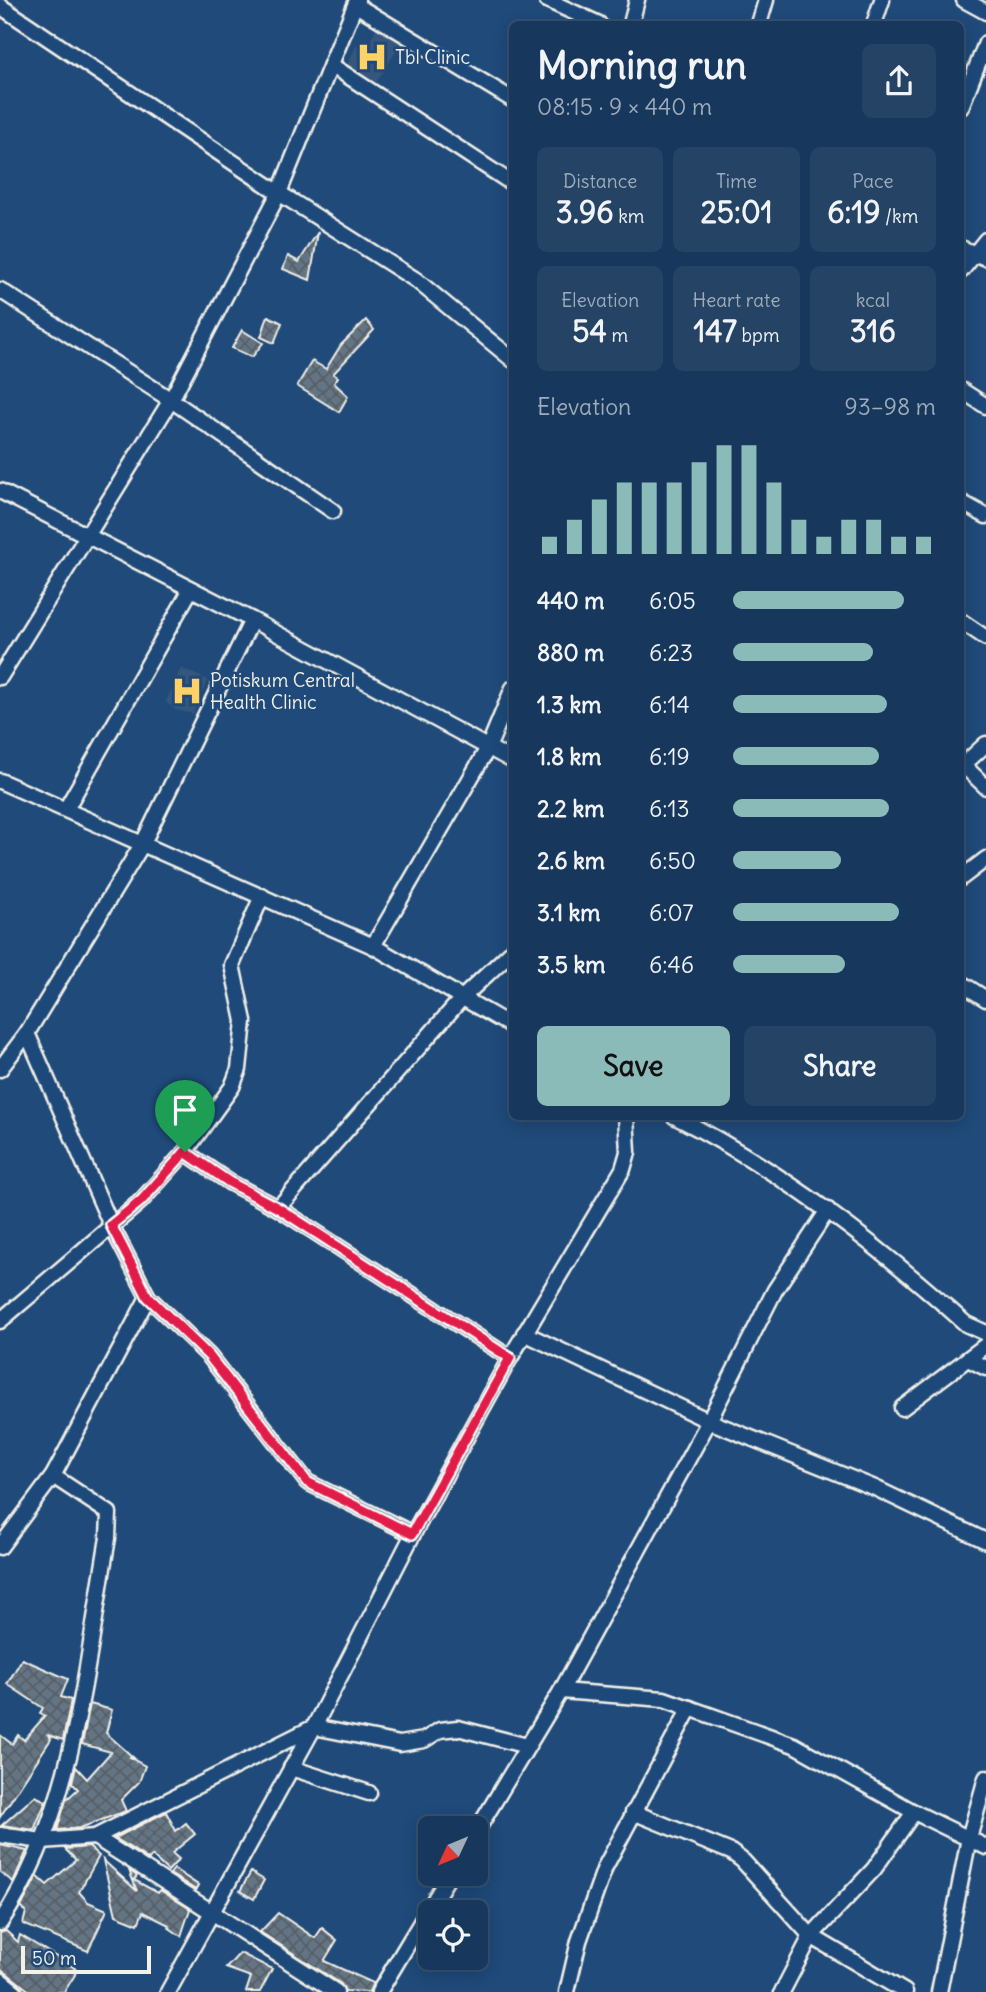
<!DOCTYPE html>
<html lang="en">
<head>
<meta charset="utf-8">
<style>
	:root { --surface:#17385c; --page:#244365; --text:#f1f3f6; --muted:#9eacbb; --line:#365272; --accent:#8bbbb9 }
	body { margin:0; font-family:Delius,sans-serif; background:var(--page); color:var(--text); height:100vh; display:flex; flex-direction:column; font-size:26px; white-space:nowrap }
	* { box-sizing:border-box; margin:0 }
	p { font-size:23px; color:var(--muted) }
	.icon { flex:none; width:38px; height:38px; fill:none; stroke:currentColor; stroke-width:2; stroke-linecap:round; stroke-linejoin:round }
	.map { position:relative; flex:1; overflow:hidden }
	.details { position:absolute; left:509px; top:21px; width:455px; height:1099px; display:flex; flex-direction:column; background:var(--surface); border-radius:10px; box-shadow:0 4px 18px #0003,0 0 0 2px var(--line) }
	.details>* { flex:none }
	.needle { width:46px; rotate:226deg }
	.tools { position:absolute; left:418px; top:1816px; display:grid; gap:14px }
	.tools a { display:grid; place-items:center; width:70px; height:70px; border-radius:10px; background:var(--surface); box-shadow:0 4px 18px #0003,0 0 0 2px var(--line); font-size:35px }
	.scale { position:absolute; left:21px; bottom:18px; width:130px; box-sizing:border-box; padding-left:7px; border:4px solid #f4f1e8; border-top:0; font-size:19px; line-height:24px; white-space:nowrap; color:#f4f1e8; -webkit-text-stroke:5px #1f4a7a; paint-order:stroke }
	.pin { position:absolute; display:grid; place-items:center; width:60px; height:60px; color:#fff; margin:-72px -30px; border-radius:50% 50% 50% 0; rotate:-45deg; box-shadow:0 0 7px #0007 }
	.pin .icon { rotate:45deg }
	.round { display:grid; place-items:center; flex:none; width:74px; height:74px; border-radius:10px; background:var(--page) }
	.headline { display:flex; align-items:center; justify-content:space-between; height:119px; padding:0 28px }
	h1 { font-size:38px; font-weight:700; line-height:52px }
	.metrics { display:grid; grid-template-columns:repeat(3,1fr); gap:10px; height:119px; padding:7px 28px }
	.metrics div { display:grid; align-content:center; border-radius:10px; background:var(--page); text-align:center }
	.metrics b { font-size:30px; font-weight:700 }
	.metrics small { font-size:19px; font-weight:400 }
	.metrics p { font-size:19px }
	.chart { height:196px; padding:14px 28px }
	.chart p { display:flex; justify-content:space-between }
	.chart svg { width:100%; height:126px; margin-top:7px; stroke:var(--accent); stroke-width:6 }
	.action { display:flex; gap:14px; margin-top:auto; padding:14px 28px }
	.action a { flex:1; height:80px; border-radius:10px; background:var(--accent); color:#111; font-size:28px; font-weight:700; line-height:80px; text-align:center }
	.action a+a { background:var(--page); color:var(--text) }
	ul { padding:0 28px; list-style:none; font-size:23px }
	li { display:grid; grid-template-columns:112px 84px 1fr; align-items:center; height:52px }
	li i { height:18px; border-radius:9px; background:var(--accent) }
	.map>svg:first-child { display:block }
</style>
</head>
<body>
<div class="map">
<svg width="986" height="1992" viewBox="0 0 986 1992">
	<defs>
		<pattern id="building-cross-hatch" width="8" height="8" patternUnits="userSpaceOnUse" patternTransform="scale(1.75)"><rect width="8" height="8" fill="#647484"/><path d="M0 0l8 8M0 8l8-8" fill="none" stroke="#565e65"/></pattern>
	</defs>
	<rect width="100%" height="100%" fill="#1f4a7a"/>
	<filter id="ink" filterUnits="userSpaceOnUse"><feTurbulence type="fractalNoise" baseFrequency=".0143" numOctaves="2"/><feDisplacementMap in="SourceGraphic" scale="14" xChannelSelector="R" yChannelSelector="G"/><feConvolveMatrix kernelMatrix="1 2 1 2 8 2 1 2 1" color-interpolation-filters="sRGB"/></filter>
	<g filter="url(#ink)">
		<!-- built -->
		<g fill="#34577d">
			<polygon points="376,28 403,40 376,83 347,65 357,44 366,49"/>
			<polygon points="181,668 208,680 193,714 175,710 166,702"/>
		</g>
		<!-- building -->
		<g fill="url(#building-cross-hatch)" stroke="#f4f1e8" stroke-width="2">
			<polygon points="318,232 310,280 283,269 288,256 299,262"/>
			<polygon points="268,316 282,323 274,343 261,337"/>
			<polygon points="366,320 374,330 333,374 338,377 334,383 348,396 339,412 297,386 312,361 326,369 341,345"/>
			<polygon points="242,330 263,343 252,357 232,348"/>
			<polygon points="22,1659 68,1679 61,1697 71,1700 63,1740 48,1735 51,1739 0,1817 0,1735 12,1744 18,1735 24,1740 45,1716 40,1713 43,1708 7,1684"/>
			<polygon points="90,1704 112,1710 106,1733 135,1759 129,1757 145,1766 139,1782 121,1800 126,1811 80,1828 57,1830 66,1800 78,1789 72,1783 76,1767 87,1779 111,1752 82,1744"/>
			<polygon points="35,1796 46,1801 34,1830 2,1825"/>
			<polygon points="166,1812 176,1831 186,1823 195,1834 172,1853 179,1859 168,1871 152,1856 149,1860 115,1838"/>
			<polygon points="0,1845 27,1851 13,1882 0,1872"/>
			<polygon points="89,1847 99,1856 79,1892 88,1902 107,1910 88,1951 23,1924 26,1912 21,1907 37,1876 47,1885 76,1860 65,1849"/>
			<polygon points="103,1860 137,1891 129,1870 137,1876 134,1880 158,1893 160,1890 190,1909 181,1936 168,1927 169,1925 143,1912 138,1924 116,1915"/>
			<polygon points="174,1869 198,1885 196,1890 170,1874"/>
			<polygon points="251,1872 264,1880 254,1899 240,1891"/>
			<polygon points="278,1913 315,1938 322,1928 337,1940 324,1961 373,1983 369,1992 345,1991 341,1984 260,1932"/>
			<polygon points="6,1931 18,1942 20,1935 78,1970 64,1992 31,1992 0,1968 0,1933"/>
			<polygon points="240,1953 272,1969 260,1992 246,1992 251,1977 226,1968"/>
		</g>
		<g fill="none" stroke-linecap="round" stroke-linejoin="round">
			<defs>
				<g id="street">
					<polyline points="547,0 599,24"/>
					<polyline points="964,0 986,12"/>
					<polyline points="356,5 513,100"/>
					<polyline points="0,6 279,193 416,280 513,360"/>
					<polyline points="631,24 637,0"/>
					<polyline points="759,24 766,0"/>
					<polyline points="874,24 882,0"/>
					<polyline points="331,65 513,184"/>
					<polyline points="961,107 986,43"/>
					<polyline points="961,248 986,258"/>
					<polyline points="961,271 986,240"/>
					<polyline points="0,290 171,400 0,677"/>
					<polyline points="961,390 986,406"/>
					<polyline points="0,491 252,620 513,761"/>
					<polyline points="961,502 986,516"/>
					<polyline points="333,511 171,400 279,193 357,0"/>
					<polyline points="961,621 986,638"/>
					<polyline points="961,763 986,787"/>
					<polyline points="961,767 986,744"/>
					<polyline points="0,781 373,946 513,1027"/>
					<polyline points="66,809 191,589"/>
					<polyline points="961,878 986,859"/>
					<polyline points="373,946 488,748 513,688"/>
					<polyline points="961,983 986,999"/>
					<polyline points="27,1033 111,1225 148,1297 209,1356 307,1482 413,1534"/>
					<polyline points="0,1069 27,1033 143,843 252,620"/>
					<path d="M 674,1116 C 781,1170 877,1244 966,1324 L 986,1333"/>
					<polyline points="185,1152 229,1182 278,1208 510,1358"/>
					<polyline points="278,1208 462,998 513,950"/>
					<polyline points="0,1321 141,1201 185,1152 232,1087 239,1069 244,1021 232,965 262,896"/>
					<polyline points="524,1333 709,1421 875,1488 986,1541"/>
					<polyline points="968,1359 986,1368"/>
					<polyline points="902,1408 986,1345"/>
					<polyline points="0,1547 53,1476 148,1297"/>
					<polyline points="561,1691 664,1699 794,1745 914,1812 986,1847"/>
					<polyline points="291,1768 369,1793"/>
					<polyline points="633,1812 731,1852 743,1861 811,1936 905,1992"/>
					<polyline points="476,1832 561,1691 709,1421 775,1290 828,1210"/>
					<polyline points="0,1835 42,1841 95,1837 314,1727 400,1744 424,1740 440,1730 458,1728 527,1746"/>
					<polyline points="95,1837 336,1992"/>
					<path d="M 0,1923 C 75,1810 85,1669 108,1538 L 109,1513 L 53,1476"/>
					<polyline points="0,1980 15,1992"/>
					<polyline points="168,1992 314,1727 413,1534 510,1358 623,1169 628,1152 626,1116"/>
					<polyline points="379,1992 450,1874"/>
					<polyline points="567,1992 579,1941 605,1867 690,1708"/>
					<polyline points="782,1992 811,1936 874,1869 914,1812"/>
					<polyline points="939,1992 969,1838 986,1778"/>
				</g>
			</defs>
			<!-- street casing -->
			<use href="#street" stroke="#f4f1e8" stroke-width="19"/>
			<!-- street -->
			<use href="#street" stroke="#1f4a7a" stroke-width="14"/>
		</g>
	</g>
	<g fill="none" stroke-linecap="round" stroke-linejoin="round" filter="url(#ink)">
		<defs>
			<polygon id="route" points="185,1152 229,1182 278,1208 510,1358 412,1534 307,1482 209,1356 148,1297 111,1225 141,1201"/>
		</defs>
		<!-- route casing -->
		<use href="#route" stroke="#fff" stroke-width="14"/>
		<!-- route -->
		<use href="#route" stroke="#e11d48" stroke-width="9"/>
	</g>
	<!-- icons -->
	<defs>
		<symbol id="hospital-bare" viewBox="-9 -9 18 18"><path d="M-5-5h3v3.5h4V-5h3V5h-3V1.5h-4V5h-3Z" fill="#ffd166" stroke="#1f4a7a" stroke-width="2.5" paint-order="stroke"/></symbol>
	</defs>
	<g fill-rule="evenodd">
		<use href="#hospital-bare" x="350" y="35" width="44" height="44"/>
		<use href="#hospital-bare" x="165" y="669" width="44" height="44"/>
	</g>
	<g text-anchor="middle" dominant-baseline="central" stroke-width="5" stroke-linejoin="round" paint-order="stroke">
		<!-- poi labels -->
		<g font-size="19" fill="#f4f1e8" stroke="#1f4a7a" text-anchor="start">
			<text x="395" y="57">Tbl Clinic</text>
			<text x="210" y="680">Potiskum Central<tspan x="210" dy="22">Health Clinic</tspan></text>
		</g>
	</g>
</svg>
<div class="tools">
<a><svg class="needle" viewBox="-14 -14 28 28"><path d="M0-13l5 13h-10z" fill="#e53935"/><path d="M0 13l5-13h-10z" fill="#9eacbb"/></svg></a>
<a><svg class="icon" aria-label="locate" viewBox="0 0 24 24"><circle cx="12" cy="12" r="6"/><path d="M12 2v4M12 18v4M2 12h4M18 12h4"/></svg></a>
</div>
<div class="scale">50 m</div>
<div class="pin" style="left:185px;top:1152px;background:#1e9e55"><svg class="icon" aria-label="arrive" viewBox="0 0 24 24"><path d="M6 21V4h12l-3 4 3 4H6"/></svg></div>
<section class="details">
<div class="headline"><div><h1>Morning run</h1><p>08:15 · 9 × 440 m</p></div><a class="round"><svg class="icon" aria-label="share" viewBox="0 0 24 24"><path d="M12 15V3M7 8l5-5 5 5M5 13v7h14v-7"/></svg></a></div>
<div class="metrics">
<div><p>Distance</p><b>3.96<small> km</small></b></div>
<div><p>Time</p><b>25:01</b></div>
<div><p>Pace</p><b>6:19<small> /km</small></b></div>
</div>
<div class="metrics">
<div><p>Elevation</p><b>54<small> m</small></b></div>
<div><p>Heart rate</p><b>147<small> bpm</small></b></div>
<div><p>kcal</p><b>316</b></div>
</div>
<div class="chart"><p><span>Elevation</span>93–98 m</p>
<svg viewBox="0 0 160 44" preserveAspectRatio="none"><path d="M5 44V38M15 44V32M25 44V25M35 44V19M45 44V19M55 44V19M65 44V12M75 44V6M85 44V6M95 44V19M105 44V32M115 44V38M125 44V32M135 44V32M145 44V38M155 44V38"/></svg>
</div>
<ul>
<li><b>440 m</b>6:05<i style="width:84%"></i></li>
<li><b>880 m</b>6:23<i style="width:69%"></i></li>
<li><b>1.3 km</b>6:14<i style="width:76%"></i></li>
<li><b>1.8 km</b>6:19<i style="width:72%"></i></li>
<li><b>2.2 km</b>6:13<i style="width:77%"></i></li>
<li><b>2.6 km</b>6:50<i style="width:53%"></i></li>
<li><b>3.1 km</b>6:07<i style="width:82%"></i></li>
<li><b>3.5 km</b>6:46<i style="width:55%"></i></li>
</ul>
<div class="action"><a>Save</a><a>Share</a></div>
</section>
</div>
</body>
</html>
